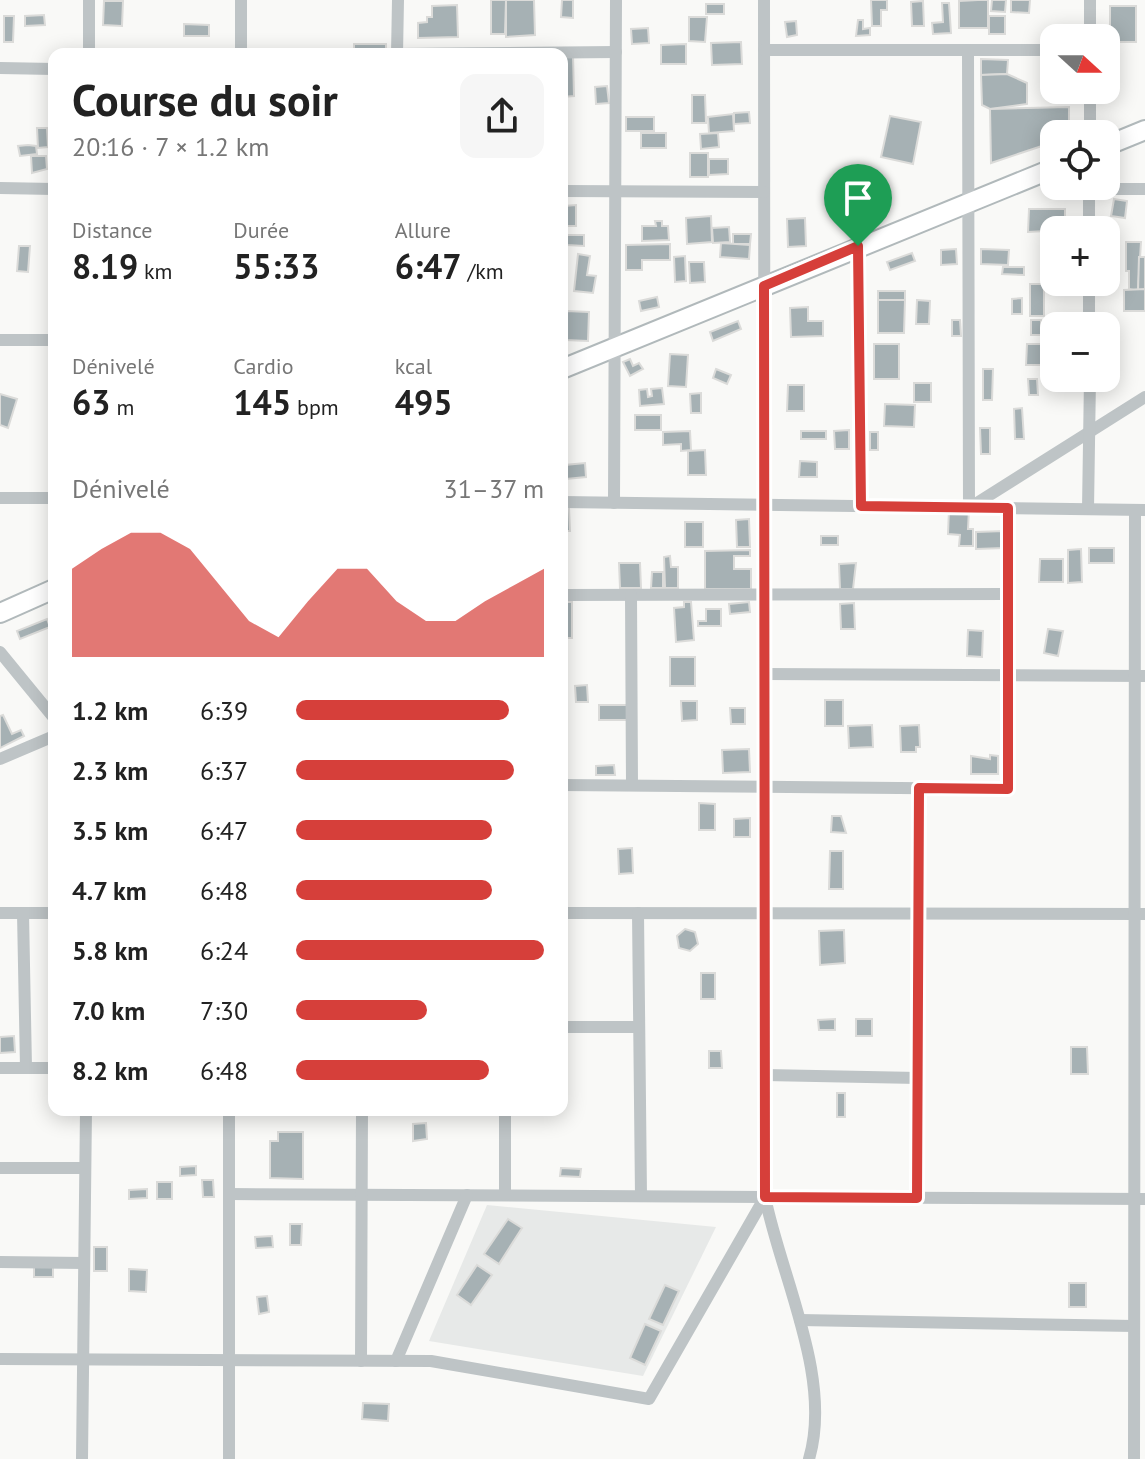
<!DOCTYPE html>
<html lang="fr">
<head>
<meta charset="utf-8">
<style>
	:root { --surface:#fff; --page:#f6f6f6; --text:#222; --muted:#767676; --accent:#d63f3a }
	body { margin:0; font-family:"PT Sans",sans-serif; background:var(--page); color:var(--text); height:100vh; display:flex; flex-direction:column; font-size:30px; white-space:nowrap }
	* { box-sizing:border-box; margin:0 }
	p { font-size:26px; color:var(--muted) }
	.icon { flex:none; width:44px; height:44px; fill:none; stroke:currentColor; stroke-width:2; stroke-linecap:round; stroke-linejoin:round }
	.map { position:relative; flex:1; overflow:hidden }
	.side { position:absolute; left:48px; top:48px; width:520px; height:1068px; display:flex; flex-direction:column; background:var(--surface); border-radius:16px; box-shadow:0 4px 20px #0003 }
	.side>* { flex:none }
	.needle { width:52px; rotate:111deg }
	.tools { position:absolute; left:1040px; top:24px; display:grid; gap:16px }
	.tools a { display:grid; place-items:center; width:80px; height:80px; border-radius:16px; background:var(--surface); box-shadow:0 4px 20px #0003; font-size:40px }
	.pin { position:absolute; display:grid; place-items:center; width:68px; height:68px; color:#fff; margin:-82px -34px; border-radius:50% 50% 50% 0; rotate:-45deg; box-shadow:0 0 8px #0007 }
	.pin .icon { rotate:45deg }
	.round { display:grid; place-items:center; flex:none; width:84px; height:84px; border-radius:16px; background:var(--page) }
	.headline { display:flex; align-items:center; justify-content:space-between; height:136px; padding:0 24px }
	h1 { font-size:44px; font-weight:700; line-height:60px }
	.figures { display:grid; grid-template-columns:repeat(3,1fr); gap:12px; height:136px; padding:8px 24px }
	.figures div { display:grid; align-content:center }
	.figures b { font-size:34px; font-weight:700 }
	.figures small { font-size:22px; font-weight:400 }
	.figures p { font-size:22px }
	.chart { height:224px; padding:16px 24px }
	.chart p { display:flex; justify-content:space-between }
	.chart svg { width:100%; height:144px; margin-top:8px; fill:var(--accent); opacity:.7 }
	ul { padding:0 24px; list-style:none; font-size:26px }
	li { display:grid; grid-template-columns:128px 96px 1fr; align-items:center; height:60px }
	li i { height:20px; border-radius:10px; background:var(--accent) }
	.map>svg:first-child { display:block }
</style>
</head>
<body>
<div class="map">
<svg width="1145" height="1459" viewBox="0 0 1145 1459">
	<rect width="100%" height="100%" fill="#f9f9f7"/>
	<!-- built -->
	<polygon fill="#e7e9e8" points="487,1205 716,1227 643,1376 429,1341"/>
	<!-- building -->
	<g fill="#a6b1b4" stroke="#dbdbd9" stroke-width="2">
		<polygon points="491,0 506,0 505,34 491,34"/>
		<polygon points="506,0 534,0 535,35 506,37"/>
		<polygon points="562,0 573,0 573,18 561,17"/>
		<polygon points="871,0 887,0 887,10 881,10 881,26 872,26"/>
		<polygon points="978,0 988,0 988,28 959,28 959,1"/>
		<polygon points="992,0 1006,0 1005,12 991,11"/>
		<polygon points="1011,0 1030,0 1029,13 1011,12"/>
		<polygon points="104,1 123,1 122,26 103,25"/>
		<polygon points="923,1 924,26 912,26 911,2"/>
		<polygon points="942,3 949,3 951,33 933,34 932,23 943,22"/>
		<rect x="706" y="4" width="18" height="10"/>
		<polygon points="457,5 458,37 418,38 418,23 427,22 427,17 432,17 432,6"/>
		<rect x="1110" y="6" width="26" height="36"/>
		<polygon points="44,15 45,25 25,26 25,16"/>
		<polygon points="4,16 14,16 13,42 4,42"/>
		<rect x="989" y="16" width="16" height="18"/>
		<polygon points="689,17 707,17 705,42 689,41"/>
		<polygon points="858,20 863,20 863,29 870,28 870,35 856,36"/>
		<polygon points="796,21 797,35 787,37 785,22"/>
		<polygon points="184,24 209,25 209,36 184,36"/>
		<polygon points="648,28 649,43 632,44 631,29"/>
		<polygon points="741,42 742,64 712,65 711,43"/>
		<rect x="354" y="44" width="32" height="10"/>
		<polygon points="686,44 686,64 661,64 661,45"/>
		<polygon points="562,55 573,55 574,96 562,97"/>
		<polygon points="981,59 1008,60 1007,74 981,75"/>
		<polygon points="1007,74 1027,83 1027,104 990,109 982,105 981,75"/>
		<polygon points="607,86 609,103 596,104 595,87"/>
		<polygon points="692,95 705,95 706,123 692,123"/>
		<polygon points="1069,107 1069,134 1054,134 1054,142 991,163 990,109"/>
		<polygon points="749,112 750,123 734,124 734,113"/>
		<polygon points="733,114 734,131 709,133 708,117"/>
		<polygon points="890,116 921,122 913,164 881,157"/>
		<rect x="626" y="117" width="28" height="14"/>
		<polygon points="37,128 47,128 48,147 38,148"/>
		<rect x="641" y="133" width="25" height="15"/>
		<polygon points="718,133 719,147 701,149 700,134"/>
		<polygon points="28,145 36,146 37,154 20,156 18,146"/>
		<rect x="690" y="153" width="18" height="24"/>
		<polygon points="31,156 46,156 47,169 32,173"/>
		<polygon points="709,159 728,159 728,174 709,175"/>
		<polygon points="1114,199 1127,201 1125,218 1111,216"/>
		<polygon points="576,205 576,226 564,226 564,206"/>
		<polygon points="1029,209 1065,209 1065,230 1028,232"/>
		<polygon points="711,216 712,242 687,244 686,218"/>
		<polygon points="805,218 806,246 788,247 787,219"/>
		<polygon points="655,221 662,221 662,226 668,226 669,240 642,241 642,226 656,226"/>
		<polygon points="729,227 730,242 713,243 712,228"/>
		<polygon points="733,234 751,234 750,244 733,244"/>
		<polygon points="567,235 584,235 584,246 567,245"/>
		<polygon points="1126,242 1141,242 1138,291 1129,289 1129,271 1126,271"/>
		<polygon points="721,243 750,245 749,259 720,257"/>
		<polygon points="670,244 670,260 642,260 642,270 626,270 626,245"/>
		<polygon points="19,246 30,246 28,272 17,271"/>
		<polygon points="956,249 957,264 941,265 941,250"/>
		<polygon points="981,249 1009,250 1008,265 981,264"/>
		<polygon points="912,253 915,261 890,270 887,262"/>
		<polygon points="578,254 590,256 587,275 596,276 593,293 574,291"/>
		<polygon points="685,256 686,281 675,282 674,257"/>
		<polygon points="1139,257 1145,257 1145,291 1138,291"/>
		<polygon points="689,262 704,262 705,282 690,283"/>
		<polygon points="1003,267 1024,267 1024,275 1002,274"/>
		<rect x="1030" y="284" width="14" height="32"/>
		<polygon points="1145,289 1145,311 1124,311 1124,290"/>
		<rect x="878" y="291" width="27" height="9"/>
		<polygon points="657,297 659,307 641,311 639,301"/>
		<polygon points="1022,298 1022,314 1012,314 1012,299"/>
		<polygon points="878,300 905,300 904,333 878,333"/>
		<polygon points="917,300 930,301 929,324 916,324"/>
		<polygon points="808,307 808,321 823,321 823,336 791,337 790,308"/>
		<polygon points="566,311 589,312 588,341 565,340"/>
		<polygon points="952,320 960,320 961,336 952,336"/>
		<rect x="1031" y="320" width="10" height="15"/>
		<polygon points="738,321 741,329 713,341 710,332"/>
		<rect x="874" y="344" width="25" height="35"/>
		<polygon points="1027,344 1044,344 1044,365 1026,365"/>
		<polygon points="670,354 688,355 686,387 668,386"/>
		<polygon points="630,359 633,366 639,363 643,369 630,376 623,362"/>
		<polygon points="716,369 731,375 727,384 713,378"/>
		<polygon points="983,369 993,369 992,400 983,400"/>
		<polygon points="1028,379 1037,379 1038,395 1029,395"/>
		<rect x="914" y="383" width="17" height="19"/>
		<polygon points="788,385 804,385 804,411 787,411"/>
		<polygon points="662,388 664,404 640,406 639,390 647,389 648,397 652,396 651,389"/>
		<polygon points="701,393 701,413 691,413 690,394"/>
		<polygon points="0,394 17,399 8,428 0,425"/>
		<polygon points="885,404 915,405 914,427 884,426"/>
		<polygon points="1022,408 1024,439 1015,439 1014,409"/>
		<rect x="635" y="415" width="26" height="15"/>
		<polygon points="980,428 990,428 990,454 981,454"/>
		<polygon points="849,430 849,449 835,449 834,431"/>
		<polygon points="690,431 691,450 681,451 681,444 663,445 663,432"/>
		<rect x="801" y="431" width="25" height="8"/>
		<rect x="870" y="432" width="8" height="18"/>
		<polygon points="705,450 706,475 688,475 688,451"/>
		<polygon points="800,461 817,462 817,477 799,477"/>
		<polygon points="585,463 586,477 566,479 565,465"/>
		<polygon points="562,508 569,508 570,531 562,531"/>
		<polygon points="949,509 969,509 968,529 973,529 973,546 959,546 960,535 948,534"/>
		<polygon points="749,519 750,547 737,547 736,520"/>
		<rect x="685" y="522" width="18" height="25"/>
		<polygon points="1004,531 1004,548 976,549 976,532"/>
		<rect x="821" y="536" width="17" height="9"/>
		<rect x="1089" y="548" width="25" height="15"/>
		<polygon points="1081,549 1082,582 1068,583 1068,550"/>
		<polygon points="750,550 750,556 734,556 734,569 751,569 751,589 705,589 705,551"/>
		<polygon points="670,556 671,567 678,567 678,588 665,588 664,557"/>
		<polygon points="1040,559 1063,559 1063,582 1039,582"/>
		<polygon points="619,563 640,563 641,588 620,588"/>
		<polygon points="856,563 853,589 840,589 839,564"/>
		<polygon points="652,572 663,572 663,588 651,588"/>
		<polygon points="564,602 572,602 572,638 562,638"/>
		<polygon points="684,602 691,602 694,640 676,642 674,608 684,607"/>
		<polygon points="749,602 750,612 730,614 729,604"/>
		<polygon points="854,603 855,629 841,629 840,604"/>
		<polygon points="706,609 721,609 721,626 698,626 698,621 706,621"/>
		<polygon points="47,619 50,627 20,639 17,631"/>
		<polygon points="1048,629 1063,631 1058,656 1044,653"/>
		<polygon points="968,630 983,631 982,657 967,656"/>
		<rect x="670" y="657" width="25" height="29"/>
		<polygon points="587,685 588,702 576,702 575,686"/>
		<rect x="825" y="700" width="18" height="26"/>
		<polygon points="681,701 697,701 697,720 682,721"/>
		<polygon points="599,705 627,705 628,720 599,720"/>
		<polygon points="730,708 745,708 745,724 731,724"/>
		<polygon points="3,715 12,734 21,730 24,736 0,748 0,716"/>
		<polygon points="872,725 873,747 849,748 848,726"/>
		<polygon points="919,725 920,747 916,747 916,752 901,752 900,726"/>
		<polygon points="749,749 750,772 723,773 722,750"/>
		<polygon points="990,755 998,756 998,774 971,774 971,756 990,759"/>
		<polygon points="614,765 615,775 596,775 596,766"/>
		<polygon points="699,803 715,804 715,830 699,830"/>
		<polygon points="832,816 841,816 846,833 831,832"/>
		<polygon points="750,818 750,837 734,837 734,819"/>
		<polygon points="632,848 633,873 619,874 618,849"/>
		<polygon points="830,851 843,851 843,889 829,889"/>
		<polygon points="685,929 695,932 698,944 690,951 679,948 677,936"/>
		<polygon points="844,930 845,963 820,965 819,931"/>
		<rect x="701" y="973" width="14" height="26"/>
		<polygon points="835,1019 835,1030 819,1030 818,1020"/>
		<rect x="856" y="1019" width="16" height="17"/>
		<polygon points="14,1036 15,1052 0,1053 0,1037"/>
		<polygon points="1071,1047 1087,1047 1088,1074 1071,1074"/>
		<polygon points="709,1051 721,1051 722,1068 709,1068"/>
		<rect x="837" y="1093" width="8" height="24"/>
		<polygon points="426,1123 427,1139 413,1141 413,1124"/>
		<polygon points="278,1132 303,1132 303,1179 270,1178 270,1141 278,1141"/>
		<polygon points="196,1166 196,1175 180,1176 180,1167"/>
		<polygon points="561,1168 581,1169 580,1177 560,1176"/>
		<polygon points="202,1180 213,1180 214,1197 203,1197"/>
		<rect x="157" y="1182" width="15" height="17"/>
		<polygon points="147,1189 147,1198 129,1199 129,1190"/>
		<polygon points="508,1219 522,1228 499,1264 484,1254"/>
		<polygon points="290,1224 302,1224 301,1245 290,1245"/>
		<polygon points="272,1236 273,1247 256,1248 255,1237"/>
		<rect x="94" y="1247" width="13" height="24"/>
		<polygon points="477,1265 492,1275 471,1305 457,1295"/>
		<polygon points="53,1266 53,1277 34,1277 34,1267"/>
		<polygon points="129,1269 147,1270 146,1292 129,1291"/>
		<rect x="1069" y="1283" width="17" height="24"/>
		<polygon points="665,1285 679,1291 663,1325 649,1319"/>
		<polygon points="267,1296 269,1312 259,1314 257,1297"/>
		<polygon points="645,1324 661,1331 645,1365 630,1358"/>
		<polygon points="363,1403 389,1404 388,1421 362,1419"/>
	</g>
	<g fill="none" stroke-linecap="round" stroke-linejoin="round">
		<defs>
			<g id="secondary">
				<polyline points="1106,146 1145,130"/>
				<polyline points="562,369 1054,168"/>
				<polyline points="0,613 54,589"/>
			</g>
		</defs>
		<!-- secondary casing -->
		<use href="#secondary" stroke="#b1b9bb" stroke-width="22"/>
		<!-- street -->
		<g stroke="#bec4c6" stroke-width="12">
			<path d="M 764,0 L 765,1197 C 781,1277 833,1378 809,1459"/>
			<polyline points="1090,38 1090,0"/>
			<polyline points="764,50 1054,50"/>
			<polyline points="968,50 969,508"/>
			<polyline points="89,54 89,0"/>
			<polyline points="241,54 241,0"/>
			<polyline points="397,54 616,52"/>
			<polyline points="397,54 398,0"/>
			<polyline points="0,68 54,69"/>
			<polyline points="1090,134 1090,90"/>
			<polyline points="1089,186 1089,230"/>
			<polyline points="0,188 54,189"/>
			<polyline points="1089,189 1145,189"/>
			<polyline points="562,191 764,192"/>
			<polyline points="858,246 861,506"/>
			<polyline points="1089,282 1089,326"/>
			<polyline points="0,340 54,340"/>
			<polyline points="0,498 54,498"/>
			<polyline points="562,502 1145,510"/>
			<polyline points="614,503 616,0"/>
			<polyline points="969,508 1145,397"/>
			<polyline points="1088,509 1090,378"/>
			<polyline points="562,595 1008,594"/>
			<polyline points="631,595 632,785"/>
			<polyline points="0,652 54,718"/>
			<polyline points="765,674 1145,676"/>
			<polyline points="0,759 54,736"/>
			<polyline points="562,785 1008,789 1008,508"/>
			<polyline points="0,913 54,913"/>
			<polyline points="23,913 26,1068"/>
			<polyline points="562,913 1145,914"/>
			<polyline points="638,913 641,1196"/>
			<polyline points="562,1027 639,1027"/>
			<polyline points="0,1068 54,1068"/>
			<polyline points="765,1075 918,1078"/>
			<polyline points="0,1168 85,1168"/>
			<polyline points="229,1194 1145,1199"/>
			<polyline points="505,1195 505,1110"/>
			<polyline points="917,1198 919,788"/>
			<polyline points="0,1262 84,1263"/>
			<polyline points="800,1320 1134,1326"/>
			<polyline points="0,1359 431,1361 649,1399 765,1197"/>
			<polyline points="361,1361 362,1110"/>
			<polyline points="396,1361 467,1195"/>
			<polyline points="82,1459 86,1110"/>
			<polyline points="229,1459 229,1110"/>
			<polyline points="1134,1459 1135,510"/>
		</g>
		<!-- secondary -->
		<use href="#secondary" stroke="#fff" stroke-width="18"/>
	</g>
	<g fill="none" stroke-linecap="round" stroke-linejoin="round">
		<defs>
			<polygon id="route" points="858,246 861,506 1008,508 1008,789 919,788 917,1198 765,1197 764,286"/>
		</defs>
		<!-- route casing -->
		<use href="#route" stroke="#fff" stroke-width="16"/>
		<!-- route -->
		<use href="#route" stroke="#d63f3a" stroke-width="10"/>
	</g>
</svg>
<div class="tools">
<a><svg class="needle" viewBox="-14 -14 28 28"><path d="M0-13l5 13h-10z" fill="#e53935"/><path d="M0 13l5-13h-10z" fill="#767676"/></svg></a>
<a><svg class="icon" aria-label="locate" viewBox="0 0 24 24"><circle cx="12" cy="12" r="6"/><path d="M12 2v4M12 18v4M2 12h4M18 12h4"/></svg></a>
<a>+</a>
<a>−</a>
</div>
<div class="pin" style="left:858px;top:246px;background:#1e9e55"><svg class="icon" aria-label="arrive" viewBox="0 0 24 24"><path d="M6 21V4h12l-3 4 3 4H6"/></svg></div>
<section class="side">
<div class="headline"><div><h1>Course du soir</h1><p>20:16 · 7 × 1.2 km</p></div><a class="round"><svg class="icon" aria-label="share" viewBox="0 0 24 24"><path d="M12 15V3M7 8l5-5 5 5M5 13v7h14v-7"/></svg></a></div>
<div class="figures">
<div><p>Distance</p><b>8.19<small> km</small></b></div>
<div><p>Durée</p><b>55:33</b></div>
<div><p>Allure</p><b>6:47<small> /km</small></b></div>
</div>
<div class="figures">
<div><p>Dénivelé</p><b>63<small> m</small></b></div>
<div><p>Cardio</p><b>145<small> bpm</small></b></div>
<div><p>kcal</p><b>495</b></div>
</div>
<div class="chart"><p><span>Dénivelé</span>31–37 m</p>
<svg viewBox="0 0 160 44" preserveAspectRatio="none"><path d="M0 44V17L10 11L20 6L30 6L40 11L50 22L60 33L70 38L80 27L90 17L100 17L110 27L120 33L130 33L140 27L150 22L160 17V44z"/></svg>
</div>
<ul>
<li><b>1.2 km</b>6:39<i style="width:86%"></i></li>
<li><b>2.3 km</b>6:37<i style="width:88%"></i></li>
<li><b>3.5 km</b>6:47<i style="width:79%"></i></li>
<li><b>4.7 km</b>6:48<i style="width:79%"></i></li>
<li><b>5.8 km</b>6:24<i style="width:100%"></i></li>
<li><b>7.0 km</b>7:30<i style="width:53%"></i></li>
<li><b>8.2 km</b>6:48<i style="width:78%"></i></li>
</ul>
</section>
</div>
</body>
</html>
